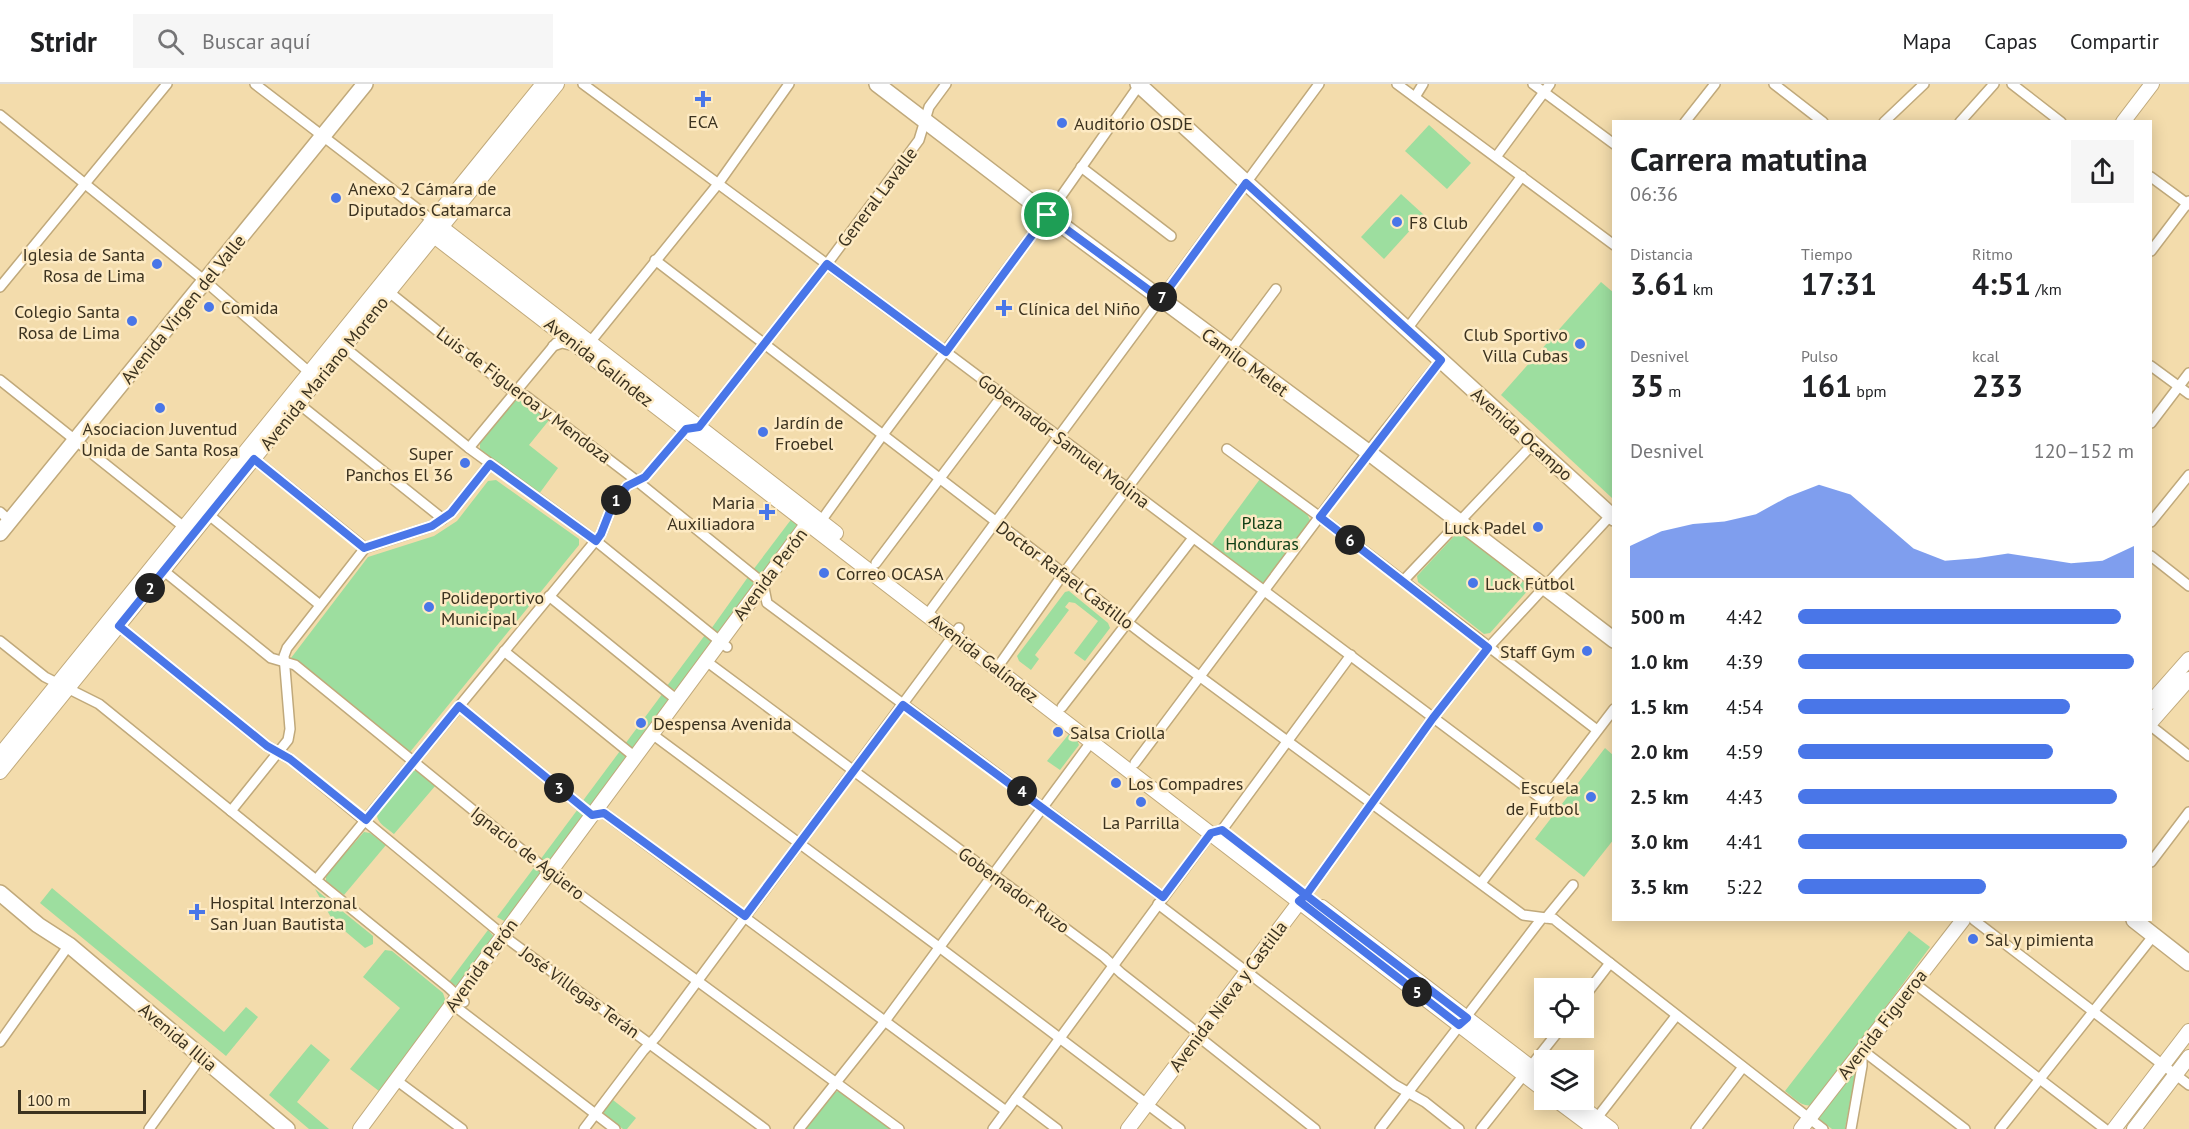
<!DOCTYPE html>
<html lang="es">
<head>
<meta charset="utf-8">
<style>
	:root { --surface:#fff; --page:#f6f6f6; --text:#202124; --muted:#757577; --line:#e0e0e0; --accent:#4976e8 }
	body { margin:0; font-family:"PT Sans",sans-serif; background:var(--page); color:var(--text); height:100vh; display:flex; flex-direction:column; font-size:22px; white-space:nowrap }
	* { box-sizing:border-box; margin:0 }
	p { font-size:20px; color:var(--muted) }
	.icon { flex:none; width:33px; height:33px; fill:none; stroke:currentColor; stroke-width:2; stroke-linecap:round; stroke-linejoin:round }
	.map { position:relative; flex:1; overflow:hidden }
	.drawer { position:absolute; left:1612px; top:36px; width:540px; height:801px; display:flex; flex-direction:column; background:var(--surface); border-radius:0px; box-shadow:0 3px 15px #0003 }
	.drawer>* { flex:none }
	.buttons { position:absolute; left:1534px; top:894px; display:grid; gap:12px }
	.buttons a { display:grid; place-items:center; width:60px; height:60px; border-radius:0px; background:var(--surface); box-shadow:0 3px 15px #0003; font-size:30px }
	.scale { position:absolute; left:18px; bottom:15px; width:128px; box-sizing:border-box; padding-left:6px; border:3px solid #3b321f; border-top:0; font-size:16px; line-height:21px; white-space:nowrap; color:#3b321f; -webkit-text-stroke:4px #fdeac3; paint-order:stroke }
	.pin { position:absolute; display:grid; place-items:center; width:51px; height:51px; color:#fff; margin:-26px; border:3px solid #fff; border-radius:50%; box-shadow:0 2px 6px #0007 }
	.km { position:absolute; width:30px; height:30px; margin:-15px; border-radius:50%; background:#222; color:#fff; font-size:16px; line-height:30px; text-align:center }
	.round { display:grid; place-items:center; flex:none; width:63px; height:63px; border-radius:0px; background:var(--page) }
	.head { display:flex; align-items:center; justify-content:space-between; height:102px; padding:0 18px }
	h1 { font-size:33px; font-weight:600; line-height:45px }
	.figures { display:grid; grid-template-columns:repeat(3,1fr); gap:9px; height:102px; padding:6px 18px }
	.figures div { display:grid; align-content:center }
	.figures b { font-size:30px; font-weight:600 }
	.figures small { font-size:16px; font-weight:400 }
	.figures p { font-size:16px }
	.chart { height:168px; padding:12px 18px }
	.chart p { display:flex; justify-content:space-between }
	.chart svg { width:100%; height:108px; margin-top:6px; fill:var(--accent); opacity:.7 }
	ul { padding:0 18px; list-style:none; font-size:20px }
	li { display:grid; grid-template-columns:96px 72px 1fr; align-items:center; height:45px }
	li i { height:15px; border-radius:8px; background:var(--accent) }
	header { display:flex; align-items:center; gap:36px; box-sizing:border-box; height:84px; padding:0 30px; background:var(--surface); border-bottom:2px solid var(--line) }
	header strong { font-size:28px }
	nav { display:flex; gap:33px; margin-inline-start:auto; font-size:21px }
	.search { width:420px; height:54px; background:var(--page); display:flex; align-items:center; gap:15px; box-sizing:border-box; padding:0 21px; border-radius:0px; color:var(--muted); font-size:22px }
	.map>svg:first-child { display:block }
</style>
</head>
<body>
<header>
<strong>Stridr</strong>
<div class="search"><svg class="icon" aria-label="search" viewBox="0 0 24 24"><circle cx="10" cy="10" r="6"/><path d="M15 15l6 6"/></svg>Buscar aquí</div>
<nav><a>Mapa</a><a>Capas</a><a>Compartir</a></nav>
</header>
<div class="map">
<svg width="2189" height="1045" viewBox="0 0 2189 1045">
	<rect width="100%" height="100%" fill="#f3dcac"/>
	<!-- green -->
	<g fill="#9dde9f">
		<polygon points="1429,41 1471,79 1447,105 1405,67"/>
		<polygon points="1401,110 1424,131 1384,175 1361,153"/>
		<polygon points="1601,198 1614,209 1614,412 1612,414 1501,311"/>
		<polygon points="521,316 529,318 550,335 529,361 558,384 539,410 480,367 480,358 514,317"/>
		<polygon points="1260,395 1307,430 1310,436 1269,495 1263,499 1258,498 1210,463"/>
		<polygon points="496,396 579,455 579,461 410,668 407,669 291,574 368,473 434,452 457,437 488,397"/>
		<polygon points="793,433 800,441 762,491 753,486"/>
		<polygon points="1463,448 1529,500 1530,504 1490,549 1484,550 1418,498 1417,492 1457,449"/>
		<polygon points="748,493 755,500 720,549 711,545"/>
		<polygon points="1069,507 1108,539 1110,544 1085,577 1074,569 1098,537 1075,519 1069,518 1065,523 1069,526 1035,571 1039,575 1031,586 1019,577 1017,572 1065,508"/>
		<polygon points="705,551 712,558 677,607 667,602"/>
		<polygon points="663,609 669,617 634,665 625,660"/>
		<polygon points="1069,650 1077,656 1079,661 1060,686 1047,677"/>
		<polygon points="1605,664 1614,672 1614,755 1584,793 1535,755"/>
		<polygon points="620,667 627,674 592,722 582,718"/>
		<path d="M 413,687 L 419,687 L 436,701 L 394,750 C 387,744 376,739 377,729 Z"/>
		<polygon points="578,725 584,732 549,780 540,776"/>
		<polygon points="364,748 370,749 386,761 344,811 326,797 326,791"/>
		<polygon points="536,781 542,789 506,838 497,833"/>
		<polygon points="52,804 224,948 246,923 258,933 226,972 40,819"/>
		<polygon points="315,805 373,852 373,860 365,864 333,837"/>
		<polygon points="488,846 495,854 458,903 449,898"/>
		<path d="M 1909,847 L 1930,863 L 1814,1020 C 1804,1026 1793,1013 1785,1007 Z"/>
		<polygon points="385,866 392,867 443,909 446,918 379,1007 350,985 400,924 363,893"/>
		<polygon points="311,960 330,976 297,1018 329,1045 309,1045 269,1011"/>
		<polygon points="1857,983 1845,1045 1832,1045 1819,1035 1820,1032"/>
		<polygon points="838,1007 842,1009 892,1045 805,1045 834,1009"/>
		<polygon points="613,1016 636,1034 627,1045 623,1045 604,1031 604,1027"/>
	</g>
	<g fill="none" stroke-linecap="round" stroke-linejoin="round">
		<defs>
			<g id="street">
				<polyline points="255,0 432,136"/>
				<polyline points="583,0 946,268 1543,716"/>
				<polyline points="1397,0 1614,161"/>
				<polyline points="1533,0 1614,60"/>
				<polyline points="1774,0 1823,38"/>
				<polyline points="2012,0 2061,38"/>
				<polyline points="1415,13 1423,0"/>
				<polyline points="0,31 205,197 309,288"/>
				<polyline points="1685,38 1715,0"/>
				<polyline points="1884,38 1924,0"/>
				<polyline points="1960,38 1994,0"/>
				<polyline points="1496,73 1550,0"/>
				<polyline points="1081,83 1171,152"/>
				<polyline points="2151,93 2189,121"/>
				<polyline points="2151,167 2189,117"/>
				<polyline points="655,176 1153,558 1523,831 1554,835 1560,840 1823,1045"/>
				<polyline points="0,203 167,0"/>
				<polyline points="389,208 515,309 526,312 637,397 763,499 767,519 1163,813"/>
				<polyline points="1407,245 1522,92"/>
				<polyline points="553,262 562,259 574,262"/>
				<polyline points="587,262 718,100 789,0"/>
				<polyline points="344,263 469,364 596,457 727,563"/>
				<polyline points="2151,282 2189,310"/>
				<polyline points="0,296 184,443"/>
				<polyline points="299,320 443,435"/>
				<polyline points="2151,339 2189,289"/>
				<polyline points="469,364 556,259"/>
				<polyline points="1227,365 1320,433 1597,646"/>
				<polyline points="254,375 365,464"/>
				<polyline points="0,428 10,437"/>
				<polyline points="209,431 320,521"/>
				<polyline points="821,437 882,352 1057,118 1140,0"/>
				<polyline points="2151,438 2189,391"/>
				<polyline points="2151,472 2189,502"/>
				<polyline points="876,479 1002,312"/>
				<polyline points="164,487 271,574 295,581 549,788 899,1045"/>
				<polyline points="1403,497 1533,360"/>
				<polyline points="549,512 677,616"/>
				<polyline points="927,531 1319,0"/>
				<polyline points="119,542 267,662 290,675 509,856 765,1045"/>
				<polyline points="0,557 45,593 99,620 448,903 464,918"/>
				<polyline points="504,567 635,673"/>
				<polyline points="706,577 1104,873 1121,889 1199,950 1204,957 1315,1045"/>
				<polyline points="997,584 1064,489 1276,205"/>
				<polyline points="459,622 592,731 604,729 1006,1027"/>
				<polyline points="1062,623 1193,454"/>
				<polyline points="2151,642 2189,672"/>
				<polyline points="652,650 939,863 1180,1045"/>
				<polyline points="1135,679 1368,368 1441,276"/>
				<polyline points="231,727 288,656 290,645 284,572 287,564 365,464 432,442 451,429 490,380"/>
				<polyline points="2151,778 2189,728"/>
				<polyline points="316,796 601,450 612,422 627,402 645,393 686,345 699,343 827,180 919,56 929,23 946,0"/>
				<polyline points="1481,799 1614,625"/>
				<polyline points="1306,811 1433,634 1488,564 1612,430"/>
				<polyline points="1158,820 1395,1001 1425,1018 1459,1045"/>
				<polyline points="1546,834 1573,801"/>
				<polyline points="1974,836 2189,1001"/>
				<polyline points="1914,899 2105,1045"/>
				<polyline points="1584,913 1610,879"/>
				<polyline points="452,920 615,1045"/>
				<polyline points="0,958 69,861"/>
				<polyline points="1862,966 1965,1045"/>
				<polyline points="396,996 462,1045"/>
				<polyline points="1016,1014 1057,1045"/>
				<polyline points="1593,1039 1676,932"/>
				<polyline points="149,1045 201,973"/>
				<polyline points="584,1045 643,967 656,953 959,544"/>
				<polyline points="799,1045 885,937 1097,650"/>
				<polyline points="993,1045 1211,749 1222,746 1351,571"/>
				<polyline points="1380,1045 1542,834"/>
				<polyline points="1481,1045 1561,944"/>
				<polyline points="1696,1045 1743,983"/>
				<polyline points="1851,1045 1862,982 1862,966"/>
				<polyline points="2000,1045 2154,851"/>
			</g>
			<g id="secondary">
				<polyline points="2123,38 2152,0"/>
				<polyline points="432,136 434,152 1545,1007"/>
				<polyline points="432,136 836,449"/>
				<polyline points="2151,618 2189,575"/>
				<polyline points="2151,638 2189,595"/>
				<polyline points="0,671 543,0"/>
				<polyline points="0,688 557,0"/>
				<polyline points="1322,823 1545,994"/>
				<polyline points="1556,1016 1595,1045"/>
				<polyline points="1573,1016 1611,1045"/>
				<polyline points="360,1045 808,439 816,438"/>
				<polyline points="1128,1045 1304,812"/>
				<polyline points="1801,1045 1963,836"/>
				<polyline points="2114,1045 2189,947"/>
				<polyline points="2134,1045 2189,973"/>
			</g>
			<g id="primary">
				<polyline points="877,0 1048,131 1368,368 1614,556"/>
				<polyline points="1138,0 1614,434"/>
				<polyline points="0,449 365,0"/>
				<polyline points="0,809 38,841 69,861 287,1045"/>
				<polyline points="2134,836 2189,879"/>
			</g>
		</defs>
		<!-- street casing -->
		<use href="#street" stroke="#c0a97b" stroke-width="12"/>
		<!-- secondary casing -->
		<use href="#secondary" stroke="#c0a97b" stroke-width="16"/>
		<!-- primary casing -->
		<use href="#primary" stroke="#c0a97b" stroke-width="18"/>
		<!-- street -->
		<use href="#street" stroke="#fff" stroke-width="9"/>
		<!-- secondary -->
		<use href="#secondary" stroke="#fff" stroke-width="14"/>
		<!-- primary -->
		<use href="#primary" stroke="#fff" stroke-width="15"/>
	</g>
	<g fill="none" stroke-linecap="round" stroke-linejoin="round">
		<defs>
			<polyline id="route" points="1047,131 946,268 827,180 699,343 686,345 645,393 627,402 612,422 601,450 596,457 490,380 451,429 432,442 364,464 254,375 119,542 267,662 290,675 366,736 459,622 592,731 604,729 745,832 903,621 1163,813 1211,749 1222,746 1320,822 1467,934 1459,941 1299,817 1306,811 1433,634 1488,564 1320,433 1441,276 1246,99 1161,215 1047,131"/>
		</defs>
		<!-- route casing -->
		<use href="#route" stroke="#fff" stroke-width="12"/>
		<!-- route -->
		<use href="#route" stroke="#4976e8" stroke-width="8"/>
	</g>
	<!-- markers -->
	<g fill="#4976e8" stroke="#fdeac3" stroke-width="2">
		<path d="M700 6h6v6h6v6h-6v6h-6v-6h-6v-6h6z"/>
		<circle cx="1062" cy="39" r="6"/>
		<circle cx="336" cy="114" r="6"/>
		<circle cx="1397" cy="138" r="6"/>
		<circle cx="157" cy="180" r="6"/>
		<circle cx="209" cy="223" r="6"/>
		<path d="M1001 215h6v6h6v6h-6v6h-6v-6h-6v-6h6z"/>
		<circle cx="132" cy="237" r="6"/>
		<circle cx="1580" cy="260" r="6"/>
		<circle cx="160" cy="324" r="6"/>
		<circle cx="763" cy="348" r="6"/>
		<circle cx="465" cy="379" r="6"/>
		<path d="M764 419h6v6h6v6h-6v6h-6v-6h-6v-6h6z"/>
		<circle cx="1538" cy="443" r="6"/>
		<circle cx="824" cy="489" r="6"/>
		<circle cx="1473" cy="499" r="6"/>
		<circle cx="429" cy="523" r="6"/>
		<circle cx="1587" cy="567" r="6"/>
		<circle cx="641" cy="639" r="6"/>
		<circle cx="1058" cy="648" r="6"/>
		<circle cx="1116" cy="699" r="6"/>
		<circle cx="1591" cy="713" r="6"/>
		<circle cx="1141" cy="718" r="6"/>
		<path d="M194 819h6v6h6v6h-6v6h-6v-6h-6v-6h6z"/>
		<circle cx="1973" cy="855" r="6"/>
	</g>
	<g text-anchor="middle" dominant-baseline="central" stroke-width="5" stroke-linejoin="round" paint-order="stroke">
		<!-- poi labels -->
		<g font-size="18" fill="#3b321f" stroke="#fdeac3" text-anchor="start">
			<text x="703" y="37" text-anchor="middle">ECA</text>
			<text x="1074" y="39">Auditorio OSDE</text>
			<text x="348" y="104">Anexo 2 Cámara de<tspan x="348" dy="21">Diputados Catamarca</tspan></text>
			<text x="1409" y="138">F8 Club</text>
			<text x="145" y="170" text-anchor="end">Iglesia de Santa<tspan x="145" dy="21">Rosa de Lima</tspan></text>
			<text x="221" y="223">Comida</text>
			<text x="1018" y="224">Clínica del Niño</text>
			<text x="120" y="227" text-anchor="end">Colegio Santa<tspan x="120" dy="21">Rosa de Lima</tspan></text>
			<text x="1568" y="250" text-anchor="end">Club Sportivo<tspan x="1568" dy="21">Villa Cubas</tspan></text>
			<text x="775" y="338">Jardín de<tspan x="775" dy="21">Froebel</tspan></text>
			<text x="160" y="344" text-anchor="middle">Asociacion Juventud<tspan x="160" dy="21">Unida de Santa Rosa</tspan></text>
			<text x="453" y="369" text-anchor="end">Super<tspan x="453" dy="21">Panchos El 36</tspan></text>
			<text x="755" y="418" text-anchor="end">Maria<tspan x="755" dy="21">Auxiliadora</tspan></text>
			<text x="1526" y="443" text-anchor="end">Luck Padel</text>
			<text x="836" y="489">Correo OCASA</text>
			<text x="1485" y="499">Luck Fútbol</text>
			<text x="441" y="513">Polideportivo<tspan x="441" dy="21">Municipal</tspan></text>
			<text x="1575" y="567" text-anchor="end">Staff Gym</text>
			<text x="653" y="639">Despensa Avenida</text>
			<text x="1070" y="648">Salsa Criolla</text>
			<text x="1128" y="699">Los Compadres</text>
			<text x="1579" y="703" text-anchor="end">Escuela<tspan x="1579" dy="21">de Futbol</tspan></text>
			<text x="1141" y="738" text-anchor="middle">La Parrilla</text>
			<text x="210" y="818">Hospital Interzonal<tspan x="210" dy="21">San Juan Bautista</tspan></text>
			<text x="1985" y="855">Sal y pimienta</text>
		</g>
		<!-- street labels -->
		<g font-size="18" fill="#3b321f" stroke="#fdeac3">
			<text transform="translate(877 113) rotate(-53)">General Lavalle</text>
			<text transform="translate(183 225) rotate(-51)">Avenida Virgen del Valle</text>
			<text transform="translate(599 278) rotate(38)">Avenida Galíndez</text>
			<text transform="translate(1245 278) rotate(36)">Camilo Melet</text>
			<text transform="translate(324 289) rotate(-51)">Avenida Mariano Moreno</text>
			<text transform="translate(524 311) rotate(37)">Luis de Figueroa y Mendoza</text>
			<text transform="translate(1522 350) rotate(42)">Avenida Ocampo</text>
			<text transform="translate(1064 357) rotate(37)">Gobernador Samuel Molina</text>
			<text transform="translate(770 490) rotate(-53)">Avenida Perón</text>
			<text transform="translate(1065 491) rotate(37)">Doctor Rafael Castillo</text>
			<text transform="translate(984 574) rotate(38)">Avenida Galíndez</text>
			<text transform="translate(528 769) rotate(38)">Ignacio de Agüero</text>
			<text transform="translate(1014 806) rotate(36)">Gobernador Ruzo</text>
			<text transform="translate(481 881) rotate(-54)">Avenida Perón</text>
			<text transform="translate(580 908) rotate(36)">José Villegas Terán</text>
			<text transform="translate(1228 912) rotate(-53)">Avenida Nieva y Castilla</text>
			<text transform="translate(1882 940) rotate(-52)">Avenida Figueroa</text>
			<text transform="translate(178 953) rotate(40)">Avenida Illia</text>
		</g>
		<!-- park labels -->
		<g font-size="18" fill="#104016" stroke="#fdeac3">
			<text x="1262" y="438">Plaza<tspan x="1262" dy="21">Honduras</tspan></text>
		</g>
	</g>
</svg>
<div class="buttons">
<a><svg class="icon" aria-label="locate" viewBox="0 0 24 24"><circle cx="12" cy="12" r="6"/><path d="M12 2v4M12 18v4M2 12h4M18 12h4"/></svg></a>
<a><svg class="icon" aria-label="layers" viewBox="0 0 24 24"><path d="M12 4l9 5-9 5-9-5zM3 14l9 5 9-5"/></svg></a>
</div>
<div class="scale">100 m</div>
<div class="pin" style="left:1047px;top:131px;background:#1e9e55"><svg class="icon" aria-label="arrive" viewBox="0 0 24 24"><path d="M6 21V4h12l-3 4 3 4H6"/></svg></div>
<b class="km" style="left:616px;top:416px">1</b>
<b class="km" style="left:150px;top:504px">2</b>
<b class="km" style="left:559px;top:704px">3</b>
<b class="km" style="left:1022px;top:707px">4</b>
<b class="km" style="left:1417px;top:908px">5</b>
<b class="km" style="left:1350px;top:456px">6</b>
<b class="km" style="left:1162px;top:213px">7</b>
<section class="drawer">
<div class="head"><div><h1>Carrera matutina</h1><p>06:36</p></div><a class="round"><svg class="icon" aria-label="share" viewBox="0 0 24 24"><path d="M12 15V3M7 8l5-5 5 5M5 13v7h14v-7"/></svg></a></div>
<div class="figures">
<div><p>Distancia</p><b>3.61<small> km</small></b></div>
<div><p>Tiempo</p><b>17:31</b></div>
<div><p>Ritmo</p><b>4:51<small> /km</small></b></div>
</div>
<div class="figures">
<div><p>Desnivel</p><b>35<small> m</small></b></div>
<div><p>Pulso</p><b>161<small> bpm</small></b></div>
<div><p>kcal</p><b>233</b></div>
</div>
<div class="chart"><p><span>Desnivel</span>120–152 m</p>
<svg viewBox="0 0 160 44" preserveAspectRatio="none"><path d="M0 44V31L10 25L20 22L30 21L40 18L50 11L60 6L70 10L80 21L90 32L100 37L110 36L120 34L130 36L140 38L150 37L160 31V44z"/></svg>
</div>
<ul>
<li><b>500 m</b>4:42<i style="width:96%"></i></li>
<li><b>1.0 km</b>4:39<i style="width:100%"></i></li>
<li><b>1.5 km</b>4:54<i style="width:81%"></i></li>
<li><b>2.0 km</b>4:59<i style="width:76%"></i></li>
<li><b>2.5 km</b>4:43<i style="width:95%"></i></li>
<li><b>3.0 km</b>4:41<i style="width:98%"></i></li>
<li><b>3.5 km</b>5:22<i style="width:56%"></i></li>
</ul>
</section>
</div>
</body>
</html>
